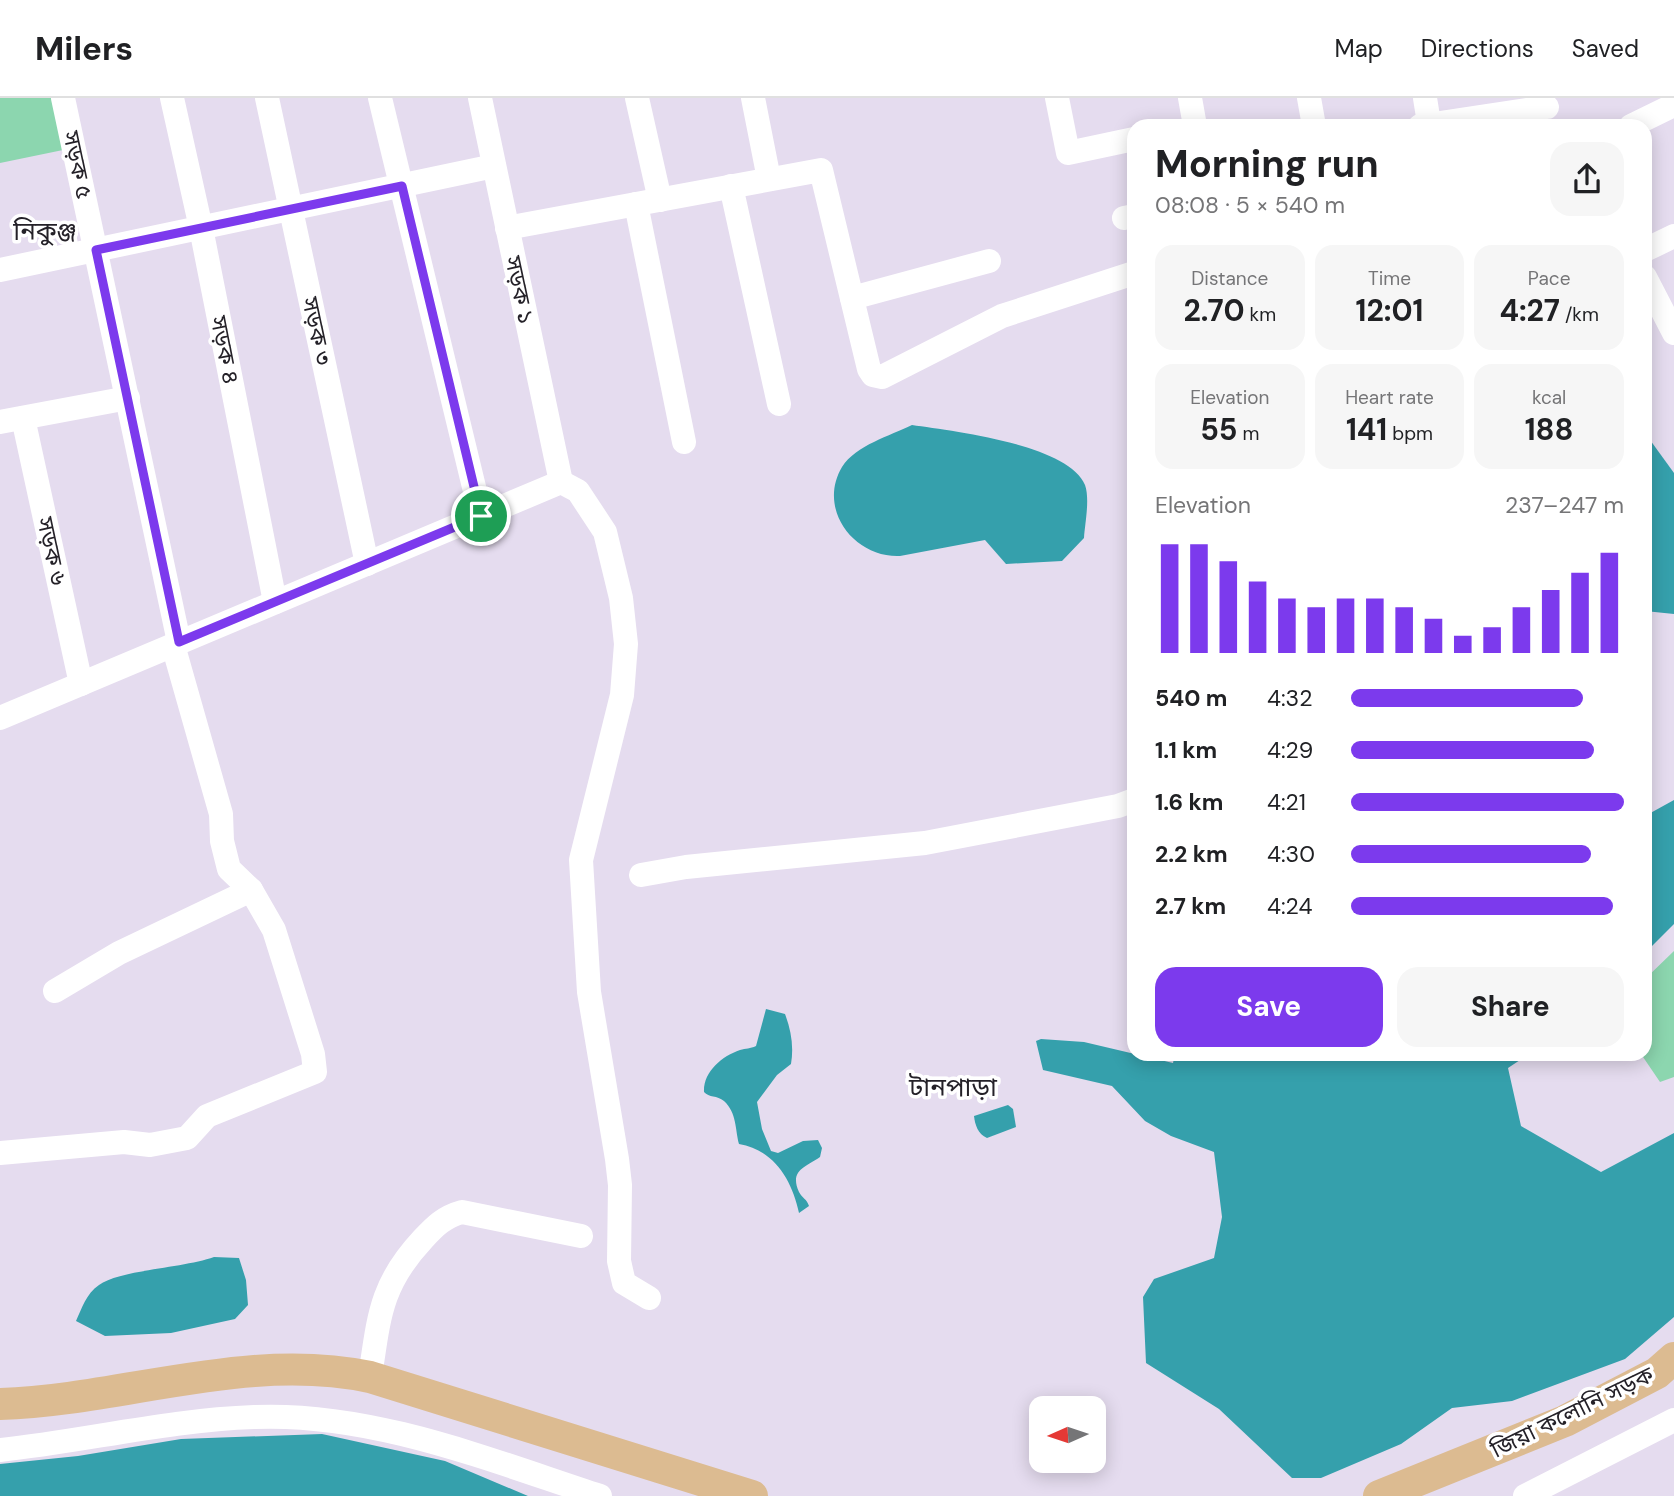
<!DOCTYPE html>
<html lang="en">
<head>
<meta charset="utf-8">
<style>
	:root { --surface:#fff; --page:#f6f6f6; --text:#202124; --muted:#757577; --line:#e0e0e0; --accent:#7c3aed }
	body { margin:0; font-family:"DM Sans","Noto Sans Bengali",sans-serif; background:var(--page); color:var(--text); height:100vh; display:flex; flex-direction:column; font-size:26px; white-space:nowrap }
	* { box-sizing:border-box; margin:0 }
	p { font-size:23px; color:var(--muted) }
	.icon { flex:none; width:38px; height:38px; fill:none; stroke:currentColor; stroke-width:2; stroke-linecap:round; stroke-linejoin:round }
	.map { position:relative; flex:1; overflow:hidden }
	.details { position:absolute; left:1127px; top:21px; width:525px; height:942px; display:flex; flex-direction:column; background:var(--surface); border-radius:21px; box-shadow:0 4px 18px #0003 }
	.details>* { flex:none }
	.needle { width:46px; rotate:267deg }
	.buttons { position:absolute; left:1029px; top:1298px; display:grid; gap:14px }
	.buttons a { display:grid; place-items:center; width:77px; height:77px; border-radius:14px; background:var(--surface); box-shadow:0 4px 18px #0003; font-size:35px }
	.pin { position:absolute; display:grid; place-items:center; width:60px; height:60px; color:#fff; margin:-30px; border:4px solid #fff; border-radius:50%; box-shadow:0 2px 7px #0007 }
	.round { display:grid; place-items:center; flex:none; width:74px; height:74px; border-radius:21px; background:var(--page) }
	.overview { display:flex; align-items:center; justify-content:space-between; height:119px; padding:0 28px }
	h1 { font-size:38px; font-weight:700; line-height:52px }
	.metrics { display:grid; grid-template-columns:repeat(3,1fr); gap:10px; height:119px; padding:7px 28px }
	.metrics div { display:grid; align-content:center; border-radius:18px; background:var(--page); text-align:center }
	.metrics b { font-size:30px; font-weight:700 }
	.metrics small { font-size:19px; font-weight:400 }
	.metrics p { font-size:19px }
	.chart { height:196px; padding:14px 28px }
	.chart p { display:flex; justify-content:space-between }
	.chart svg { width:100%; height:126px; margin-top:7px; stroke:var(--accent); stroke-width:6 }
	.primary-button { display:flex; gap:14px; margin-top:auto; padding:14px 28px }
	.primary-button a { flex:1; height:80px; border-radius:21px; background:var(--accent); color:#fff; font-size:28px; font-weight:700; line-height:80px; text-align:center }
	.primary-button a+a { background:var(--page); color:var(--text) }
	ul { padding:0 28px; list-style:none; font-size:23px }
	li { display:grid; grid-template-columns:112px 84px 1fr; align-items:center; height:52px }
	li i { height:18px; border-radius:9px; background:var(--accent) }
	header { display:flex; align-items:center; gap:42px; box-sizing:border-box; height:98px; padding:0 35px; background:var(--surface); border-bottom:2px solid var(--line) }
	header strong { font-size:33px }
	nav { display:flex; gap:38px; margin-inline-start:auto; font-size:24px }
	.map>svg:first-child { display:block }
</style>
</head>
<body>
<header>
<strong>Milers</strong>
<nav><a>Map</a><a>Directions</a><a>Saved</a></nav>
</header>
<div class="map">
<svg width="1674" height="1398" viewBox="0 0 1674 1398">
	<rect width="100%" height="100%" fill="#e5dcef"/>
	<!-- green -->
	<g fill="#8cd6af">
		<polygon points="0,0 52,0 63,52 0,65"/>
		<polygon points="1674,853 1674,979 1660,984 1641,956 1645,956 1645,881"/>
	</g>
	<!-- water -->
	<g fill="#35a0ac">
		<path d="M 912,327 C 952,333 1068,346 1085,387 C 1090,401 1085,425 1084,440 L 1062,463 L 1006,466 L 985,442 L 900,458 C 854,460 817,411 842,369 C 856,347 890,338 912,327 Z"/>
		<polygon points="1645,335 1674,375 1674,516 1645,513"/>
		<polygon points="1674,702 1674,826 1645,855 1645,718"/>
		<path d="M 766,911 L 785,916 C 791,932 794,948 791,966 L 777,977 L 757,1004 L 762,1031 L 771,1053 L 778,1055 L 803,1043 L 818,1042 L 822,1050 L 820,1059 C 806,1069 789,1072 799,1094 C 802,1100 807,1101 809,1108 L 799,1115 C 792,1082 774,1052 739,1046 C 735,1031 737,1015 724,1003 C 717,997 709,1000 704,994 C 703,974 722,958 740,952 C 746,950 750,951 756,948 Z"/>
		<polygon points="1041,941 1084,944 1173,965 1175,956 1529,956 1508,970 1521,1028 1601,1074 1674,1035 1674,1219 1625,1261 1512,1303 1452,1310 1401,1346 1321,1380 1292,1380 1219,1311 1146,1265 1143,1199 1154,1181 1214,1160 1222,1119 1214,1054 1171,1038 1145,1023 1112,988 1043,972 1036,943"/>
		<path d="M 1008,1007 L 1013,1011 L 1016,1029 L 987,1040 C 978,1036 975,1027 974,1018 Z"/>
		<path d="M 214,1159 L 239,1160 L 246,1182 L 248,1207 L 235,1221 L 171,1235 L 105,1238 L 76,1223 C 82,1210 86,1196 99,1187 C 119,1172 184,1170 214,1159 Z"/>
		<polygon points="322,1336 445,1363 528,1398 0,1398 0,1366 78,1358 181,1341"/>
	</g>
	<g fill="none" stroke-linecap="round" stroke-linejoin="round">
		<!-- minor -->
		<g stroke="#fff" stroke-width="24">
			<polyline points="63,0 179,544"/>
			<polyline points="172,0 201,130 275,504"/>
			<polyline points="267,0 367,466"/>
			<polyline points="380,0 481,418"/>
			<polyline points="480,0 561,384"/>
			<polyline points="637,0 660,102"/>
			<polyline points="753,0 769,81"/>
			<polyline points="1057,0 1068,55 1134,41"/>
			<polyline points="1190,0 1195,28"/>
			<polyline points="1309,0 1314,28"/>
			<polyline points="1425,0 1429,25"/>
			<polyline points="1420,28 1547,9"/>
			<polyline points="1631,28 1674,7"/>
			<polyline points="731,88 779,306"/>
			<polyline points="636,106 684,344"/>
			<polyline points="1124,120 1134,118"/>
			<polyline points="507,130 821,72 869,271 873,277 882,279 1002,218 1134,175"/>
			<polyline points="1645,152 1674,138"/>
			<polyline points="0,172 494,68"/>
			<polyline points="1645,179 1674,235"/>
			<polyline points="852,200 989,163"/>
			<polyline points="23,320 81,586"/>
			<polyline points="0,324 128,300"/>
			<polyline points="561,384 578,393 605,434 621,500 626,546 622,597 581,762 589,894 617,1061 620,1087 619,1163 624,1185 649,1200"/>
			<polyline points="0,620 561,384"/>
			<polyline points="641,777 686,769 925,745 1118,708 1134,702"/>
			<polyline points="55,893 119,855 251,792"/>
			<polyline points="0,1055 124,1044 150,1047 187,1040 207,1018 315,974 313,956 274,832 251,792 229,771 222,743 221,716 173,547"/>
			<path d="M 370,1279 C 379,1219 380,1187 423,1141 C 435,1128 444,1119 462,1114 L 581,1138"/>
			<path d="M 0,1352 C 84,1343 169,1322 254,1319 C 372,1314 489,1362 600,1398"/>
			<polyline points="1525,1398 1674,1322"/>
		</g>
		<!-- major -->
		<g stroke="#dcbb91" stroke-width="32">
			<path d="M 0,1306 C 123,1302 247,1253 370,1279 L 752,1398"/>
			<polyline points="1379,1398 1565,1323 1657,1275 1674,1260"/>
		</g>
	</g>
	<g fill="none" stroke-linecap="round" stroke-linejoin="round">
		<defs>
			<polygon id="route" points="402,88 481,418 179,544 96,152"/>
		</defs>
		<!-- route casing -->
		<use href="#route" stroke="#fff" stroke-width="14"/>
		<!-- route -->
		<use href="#route" stroke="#7c3aed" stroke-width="9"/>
	</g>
	<g text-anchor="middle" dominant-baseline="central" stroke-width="7" stroke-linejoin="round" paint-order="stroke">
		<!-- street labels -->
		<g font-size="23" fill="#242128" stroke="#fff">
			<text transform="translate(78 67) rotate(78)">সড়ক ৫</text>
			<text transform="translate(520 192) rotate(78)">সড়ক ১</text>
			<text transform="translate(317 233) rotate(78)">সড়ক ৩</text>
			<text transform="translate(225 252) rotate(79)">সড়ক ৪</text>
			<text transform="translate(52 453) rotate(78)">সড়ক ৬</text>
			<text transform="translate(1572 1314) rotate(-26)">জিয়া কলোনি সড়ক</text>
		</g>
		<!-- quarter labels -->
		<g font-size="26" fill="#242128" stroke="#fff">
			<text x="45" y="133">নিকুঞ্জ</text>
			<text x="953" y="989">টানপাড়া</text>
		</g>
	</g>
</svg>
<div class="buttons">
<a><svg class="needle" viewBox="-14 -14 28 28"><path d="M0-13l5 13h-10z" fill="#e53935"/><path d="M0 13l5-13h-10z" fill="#757577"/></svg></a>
</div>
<div class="pin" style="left:481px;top:418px;background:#1e9e55"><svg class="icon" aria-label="arrive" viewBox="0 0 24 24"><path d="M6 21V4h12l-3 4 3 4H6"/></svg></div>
<section class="details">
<div class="overview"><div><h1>Morning run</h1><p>08:08 · 5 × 540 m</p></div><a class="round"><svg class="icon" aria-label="share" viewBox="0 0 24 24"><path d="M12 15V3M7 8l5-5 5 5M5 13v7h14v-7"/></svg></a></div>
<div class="metrics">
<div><p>Distance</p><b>2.70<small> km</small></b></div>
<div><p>Time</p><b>12:01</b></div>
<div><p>Pace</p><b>4:27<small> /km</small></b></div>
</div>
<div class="metrics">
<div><p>Elevation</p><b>55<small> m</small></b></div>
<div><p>Heart rate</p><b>141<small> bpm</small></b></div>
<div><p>kcal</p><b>188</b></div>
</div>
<div class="chart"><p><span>Elevation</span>237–247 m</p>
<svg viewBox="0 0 160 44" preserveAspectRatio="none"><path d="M5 44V6M15 44V6M25 44V12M35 44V19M45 44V25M55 44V28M65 44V25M75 44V25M85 44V28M95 44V32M105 44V38M115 44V35M125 44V28M135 44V22M145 44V16M155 44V9"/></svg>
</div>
<ul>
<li><b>540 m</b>4:32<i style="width:85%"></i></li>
<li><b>1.1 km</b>4:29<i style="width:89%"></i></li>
<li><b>1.6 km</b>4:21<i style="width:100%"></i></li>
<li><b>2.2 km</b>4:30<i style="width:88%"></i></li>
<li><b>2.7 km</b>4:24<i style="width:96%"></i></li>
</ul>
<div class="primary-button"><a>Save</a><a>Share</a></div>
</section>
</div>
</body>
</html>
